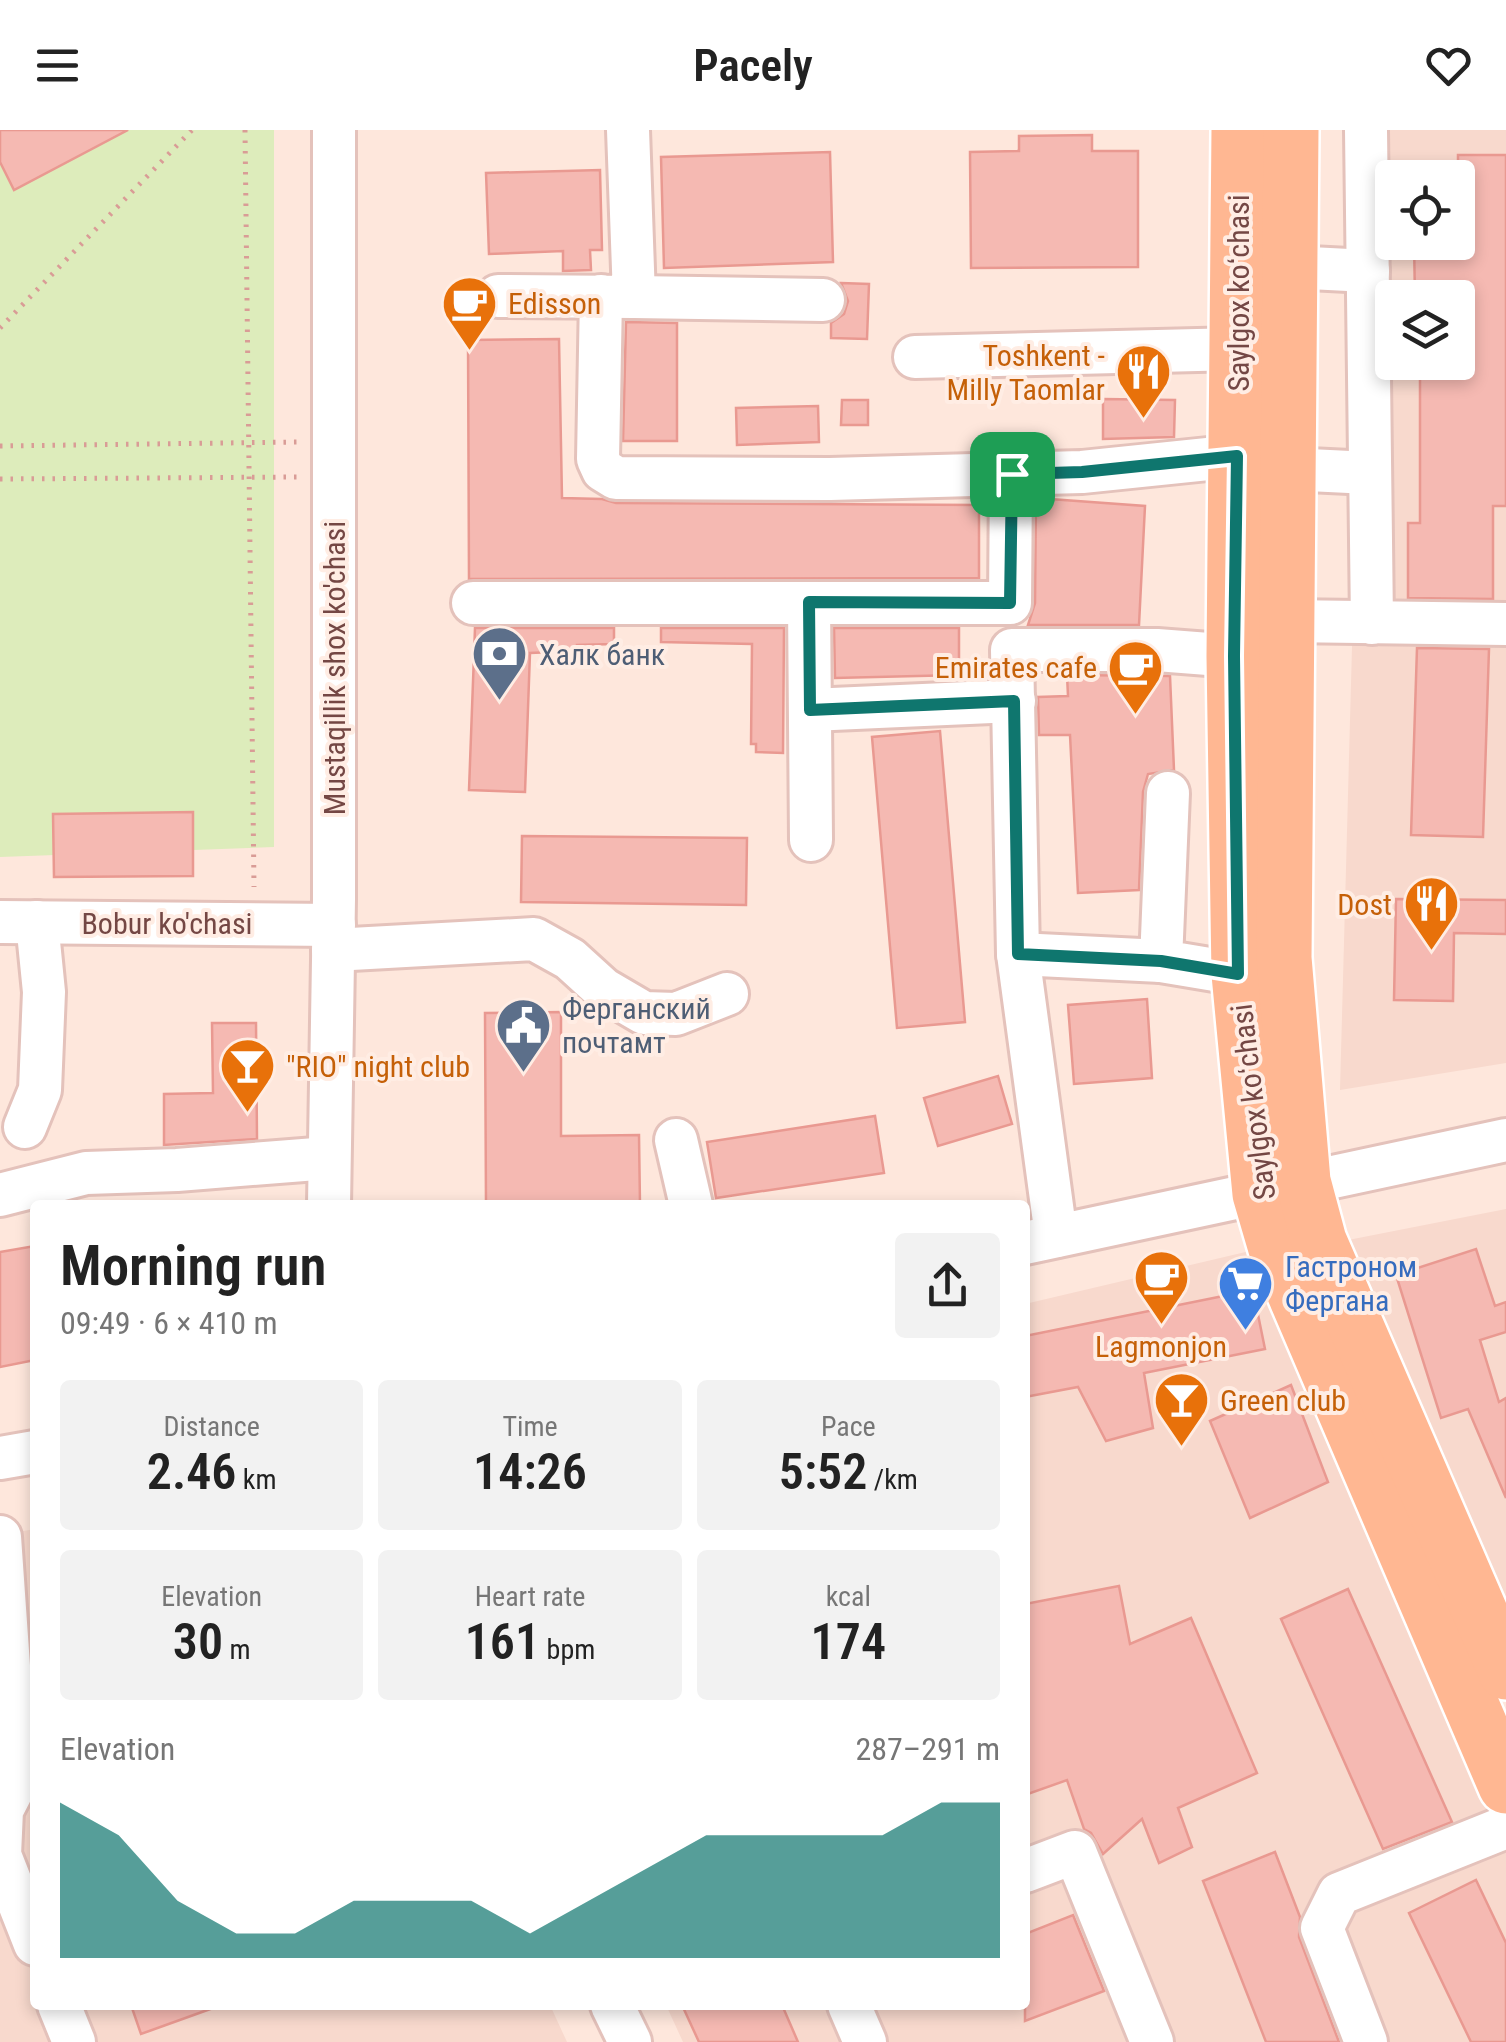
<!DOCTYPE html>
<html lang="en">
<head>
<meta charset="utf-8">
<style>
	:root { --surface:#fff; --page:#f2f2f2; --text:#222; --muted:#767676; --accent:#0f766e }
	body { margin:0; font-family:"Roboto Condensed",sans-serif; background:var(--page); color:var(--text); height:100vh; display:flex; flex-direction:column; font-size:38px; white-space:nowrap }
	* { box-sizing:border-box; margin:0 }
	p { font-size:32px; color:var(--muted) }
	.icon { flex:none; width:55px; height:55px; fill:none; stroke:currentColor; stroke-width:2; stroke-linecap:round; stroke-linejoin:round }
	.map { position:relative; flex:1; overflow:hidden }
	.panel { position:absolute; left:30px; top:1070px; width:1000px; height:810px; display:flex; flex-direction:column; background:var(--surface); border-radius:10px; box-shadow:0 5px 15px #0003 }
	.panel>* { flex:none }
	.controls { position:absolute; left:1375px; top:30px; display:grid; gap:20px }
	.controls a { display:grid; place-items:center; width:100px; height:100px; border-radius:10px; background:var(--surface); box-shadow:0 5px 15px #0003; font-size:50px }
	.pin { position:absolute; display:grid; place-items:center; width:85px; height:85px; color:#fff; margin:-42px; border-radius:20px; box-shadow:0 5px 15px #0006 }
	.round { display:grid; place-items:center; flex:none; width:105px; height:105px; border-radius:10px; background:var(--page) }
	.headline { display:flex; align-items:center; justify-content:space-between; height:170px; padding:0 30px }
	h1 { font-size:55px; font-weight:600; line-height:75px }
	.metrics { display:grid; grid-template-columns:repeat(3,1fr); gap:15px; height:170px; padding:10px 30px }
	.metrics div { display:grid; align-content:center; border-radius:10px; background:var(--page); text-align:center }
	.metrics b { font-size:50px; font-weight:600 }
	.metrics small { font-size:28px; font-weight:400 }
	.metrics p { font-size:28px }
	.chart { height:280px; padding:20px 30px }
	.chart p { display:flex; justify-content:space-between }
	.chart svg { width:100%; height:180px; margin-top:10px; fill:var(--accent); opacity:.7 }
	header { display:flex; justify-content:space-between; align-items:center; height:130px; padding:0 30px; background:var(--surface); font-size:45px; font-weight:600 }
	.map>svg:first-child { display:block }
</style>
</head>
<body>
<header><svg class="icon" aria-label="menu" viewBox="0 0 24 24"><path d="M4 6h16M4 12h16M4 18h16"/></svg>Pacely<svg class="icon" aria-label="heart" viewBox="0 0 24 24"><path d="M12 20l-8-8c-3-5 5-10 8-4 3-6 11-1 8 4z"/></svg></header>
<div class="map">
<svg width="1506" height="1912" viewBox="0 0 1506 1912">
	<rect width="100%" height="100%" fill="#fee7dc"/>
	<!-- residential -->
	<g fill="#f8d9cd" fill-rule="evenodd">
		<path d="M 1366,0 L 1506,0 L 1506,933 L 1340,960 ZM 1392,48 L 1458,48 L 1458,112 L 1392,112 ZM 1392,168 L 1458,168 L 1458,232 L 1392,232 Z"/>
		<polygon points="1506,1079 1506,1487 1338,1112"/>
		<polygon points="1254,1120 1506,1721 1506,1912 683,1912 666,1875 1025,1875 1025,1174"/>
		<polygon points="35,1399 35,1875 550,1875 567,1912 0,1912 0,1405"/>
	</g>
	<!-- green -->
	<polygon fill="#ddecbb" points="0,0 274,0 274,717 0,727"/>
	<!-- building -->
	<g fill="#f5b9b2" stroke="#e99991" stroke-width="2.5">
		<polygon points="0,0 128,0 14,60 0,32"/>
		<polygon points="1092,5 1092,21 1138,21 1138,137 971,138 970,22 1019,21 1019,6"/>
		<polygon points="830,22 833,132 664,138 661,27"/>
		<polygon points="1458,25 1506,25 1506,376 1493,376 1493,469 1408,468 1408,393 1420,393 1420,232 1458,232 1458,168 1415,168 1414,112 1458,112"/>
		<polygon points="600,40 602,120 590,120 591,140 563,141 563,121 489,124 486,43"/>
		<polygon points="841,153 869,154 867,209 831,208 831,193 844,184 848,171"/>
		<polygon points="626,192 677,193 677,311 623,311"/>
		<polygon points="559,209 562,368 602,369 616,373 979,375 979,448 469,449 468,210"/>
		<polygon points="1103,269 1175,270 1174,307 1103,309"/>
		<polygon points="842,270 868,270 868,295 841,295"/>
		<polygon points="818,276 819,312 737,315 736,278"/>
		<polygon points="1036,368 1145,376 1139,495 1028,495 1035,473"/>
		<polygon points="475,498 614,498 614,514 577,515 577,521 530,523 525,662 469,660"/>
		<polygon points="661,498 784,498 783,623 756,622 756,614 751,614 752,514 661,512"/>
		<polygon points="834,498 959,498 959,545 835,548"/>
		<polygon points="1417,518 1489,519 1483,707 1411,705"/>
		<polygon points="1067,545 1170,546 1174,640 1148,644 1143,662 1139,760 1078,763 1070,605 1039,605 1038,567 1068,566"/>
		<polygon points="940,601 965,892 897,898 872,607"/>
		<polygon points="193,682 193,746 54,747 53,684"/>
		<polygon points="522,706 747,708 746,775 521,772"/>
		<polygon points="1396,769 1506,770 1506,804 1454,803 1453,871 1394,870"/>
		<polygon points="1147,869 1152,948 1074,954 1068,875"/>
		<polygon points="561,882 561,1006 639,1005 640,1075 486,1075 485,883"/>
		<polygon points="212,893 256,893 257,1009 164,1015 164,964 213,963"/>
		<polygon points="998,946 1012,994 938,1016 924,968"/>
		<polygon points="875,986 884,1043 716,1068 707,1012"/>
		<polygon points="35,1116 35,1230 0,1237 0,1122"/>
		<polygon points="1476,1119 1495,1176 1506,1172 1506,1202 1480,1210 1499,1272 1506,1268 1506,1368 1468,1279 1441,1288 1396,1145"/>
		<polygon points="1253,1160 1265,1219 1144,1243 1153,1298 1106,1311 1078,1257 1025,1267 1025,1206"/>
		<polygon points="1291,1255 1328,1352 1250,1388 1210,1291"/>
		<polygon points="1119,1456 1130,1514 1191,1488 1257,1643 1178,1678 1192,1717 1159,1733 1142,1689 1103,1724 1091,1703 1084,1699 1067,1650 1025,1665 1025,1474"/>
		<polygon points="1348,1459 1452,1692 1383,1719 1281,1489"/>
		<polygon points="1275,1722 1300,1787 1299,1807 1339,1912 1266,1912 1203,1751"/>
		<polygon points="1476,1750 1506,1813 1506,1912 1471,1912 1409,1783"/>
		<polygon points="1073,1785 1104,1861 1025,1891 1025,1804"/>
		<polygon points="131,1875 213,1875 213,1878 141,1904"/>
		<polygon points="682,1875 782,1875 798,1912 699,1912"/>
	</g>
	<g fill="none" stroke-linecap="round" stroke-linejoin="round">
		<defs>
			<g id="minor">
				<polyline points="1366,0 1372,493"/>
				<polyline points="1290,137 1368,141"/>
				<polyline points="498,166 634,167 628,0"/>
				<polyline points="601,166 598,329 603,340 616,348 830,349 1082,342 1237,326"/>
				<polyline points="634,167 823,170"/>
				<polyline points="915,227 1238,219"/>
				<polyline points="1288,339 1370,343"/>
				<polyline points="473,473 1010,473 1011,344"/>
				<polyline points="809,473 811,710"/>
				<polyline points="1286,491 1506,494"/>
				<polyline points="810,580 1014,571"/>
				<polyline points="1168,663 1161,831 1239,844"/>
				<polyline points="0,792 334,795"/>
				<polyline points="333,820 534,809 570,829 603,859 644,883 676,884 727,864"/>
				<polyline points="1018,824 1012,520 1157,520 1234,526"/>
				<polyline points="25,997 40,960 44,862 37,792"/>
				<polyline points="676,1010 691,1075"/>
				<polyline points="0,1065 86,1043 177,1040 329,1028"/>
				<polyline points="329,1075 334,769 334,0"/>
				<polyline points="1056,1106 1018,824 1161,831"/>
				<polyline points="1025,1113 1506,1010"/>
				<polyline points="0,1328 35,1322"/>
				<polyline points="0,1407 17,1651 2,1680 0,1725 35,1814"/>
				<polyline points="1025,1741 1075,1722 1152,1912"/>
				<polyline points="59,1875 74,1912"/>
				<polyline points="612,1875 630,1912"/>
				<polyline points="849,1875 865,1912"/>
				<polyline points="1366,1912 1322,1798 1339,1764 1506,1697"/>
			</g>
			<g id="major">
				<polyline points="1239,0 1234,526 1239,844 1260,1064 1277,1122 1506,1656"/>
				<polyline points="1291,0 1284,828 1303,1051 1319,1111 1506,1542"/>
			</g>
		</defs>
		<!-- minor casing -->
		<use href="#minor" stroke="#e4c2bb" stroke-width="48"/>
		<!-- major casing -->
		<use href="#major" stroke="#fff" stroke-width="60"/>
		<!-- path -->
		<g stroke="#d99c96" stroke-width="5" stroke-dasharray="2.5 8" stroke-linecap="butt">
			<polyline points="245,0 254,757"/>
			<polyline points="0,198 192,0"/>
			<polyline points="0,316 297,312"/>
			<polyline points="0,349 297,347"/>
		</g>
		<!-- minor -->
		<use href="#minor" stroke="#fff" stroke-width="42"/>
		<!-- major -->
		<use href="#major" stroke="#ffb792" stroke-width="55"/>
	</g>
	<g fill="none" stroke-linecap="round" stroke-linejoin="round">
		<defs>
			<polygon id="route" points="1237,326 1234,526 1238,844 1161,831 1018,824 1014,571 810,580 809,472 1010,473 1012,344 1082,342"/>
		</defs>
		<!-- route casing -->
		<use href="#route" stroke="#fff" stroke-width="20"/>
		<!-- route -->
		<use href="#route" stroke="#0f766e" stroke-width="12"/>
	</g>
	<!-- icons -->
	<defs>
		<symbol id="cafe-pin" viewBox="-11 -11 22 30"><path d="M0 17L-7.5 6A9.5 9.5 0 1 1 7.5 6Z" fill="#e8710a" stroke="#ffede4"/><path d="M-5.5-4.5H6V0H3Q3 3.5 0 3.5H-2.5Q-5.5 3.5-5.5 0ZM3-3.2v2h1.7v-2ZM-6 4.5H4V6H-6Z" fill="#fff"/></symbol>
		<symbol id="restaurant-pin" viewBox="-11 -11 22 30"><path d="M0 17L-7.5 6A9.5 9.5 0 1 1 7.5 6Z" fill="#e8710a" stroke="#ffede4"/><path d="M-5-6h1v4h1v-4h1v4h1v-4h1v5L-1.5 .5V6h-2V.5L-5-1ZM5-6V6H3V1.5H1.5Q1.5-4 5-6Z" fill="#fff"/></symbol>
		<symbol id="bank-pin" viewBox="-11 -11 22 30"><path d="M0 17L-7.5 6A9.5 9.5 0 1 1 7.5 6Z" fill="#5c6f8a" stroke="#ffede4"/><path d="M-6-4H6V4H-6ZM0-2.3a2.3 2.3 0 1 0 0 4.6a2.3 2.3 0 1 0 0-4.6Z" fill="#fff"/></symbol>
		<symbol id="civic-pin" viewBox="-11 -11 22 30"><path d="M0 17L-7.5 6A9.5 9.5 0 1 1 7.5 6Z" fill="#5c6f8a" stroke="#ffede4"/><path d="M-.6-6.5H3V-4.5H.6V-3L4-1V1h2V6H-6V1h2V-1L-.6-3ZM-1.2 2.5V6h2.4V2.5Z" fill="#fff"/></symbol>
		<symbol id="bar-pin" viewBox="-11 -11 22 30"><path d="M0 17L-7.5 6A9.5 9.5 0 1 1 7.5 6Z" fill="#e8710a" stroke="#ffede4"/><path d="M-6-5H6L.8 .8V4.5H3.5V6h-7V4.5H-.8V.8Z" fill="#fff"/></symbol>
		<symbol id="supermarket-pin" viewBox="-11 -11 22 30"><path d="M0 17L-7.5 6A9.5 9.5 0 1 1 7.5 6Z" fill="#3f7fe0" stroke="#ffede4"/><path d="M-6-5.5h2.5l.6 2H6L4.5 2H-2.5L-4.4-4H-6ZM-1.5 3.2a1.3 1.3 0 1 0 .1 0ZM3 3.2a1.3 1.3 0 1 0 .1 0Z" fill="#fff"/></symbol>
	</defs>
	<g fill-rule="evenodd">
		<use href="#cafe-pin" x="438" y="142" width="63" height="86"/>
		<use href="#restaurant-pin" x="1112" y="210" width="63" height="86"/>
		<use href="#bank-pin" x="468" y="492" width="63" height="86"/>
		<use href="#cafe-pin" x="1104" y="506" width="63" height="86"/>
		<use href="#restaurant-pin" x="1400" y="742" width="63" height="86"/>
		<use href="#civic-pin" x="492" y="864" width="63" height="86"/>
		<use href="#bar-pin" x="216" y="904" width="63" height="86"/>
		<use href="#cafe-pin" x="1130" y="1116" width="63" height="86"/>
		<use href="#supermarket-pin" x="1214" y="1122" width="63" height="86"/>
		<use href="#bar-pin" x="1150" y="1238" width="63" height="86"/>
	</g>
	<g text-anchor="middle" dominant-baseline="central" stroke-width="8" stroke-linejoin="round" paint-order="stroke">
		<!-- street labels -->
		<g font-size="30" fill="#744744" stroke="#ffede4">
			<text transform="translate(1238 163) rotate(-90)">Saylgox koʻchasi</text>
			<text transform="translate(334 538) rotate(-90)">Mustaqillik shox ko'chasi</text>
			<text x="167" y="793">Bobur ko'chasi</text>
			<text transform="translate(1253 972) rotate(-97)">Saylgox koʻchasi</text>
		</g>
		<!-- food labels -->
		<g font-size="30" fill="#c56008" stroke="#ffede4" text-anchor="start">
			<text x="508" y="173">Edisson</text>
			<text x="1105" y="225" text-anchor="end">Toshkent -<tspan x="1105" dy="34">Milly Taomlar</tspan></text>
			<text x="1097" y="537" text-anchor="end">Emirates cafe</text>
			<text x="1392" y="774" text-anchor="end">Dost</text>
			<text x="286" y="936">"RIO" night club</text>
			<text x="1161" y="1216" text-anchor="middle">Lagmonjon</text>
			<text x="1220" y="1270">Green club</text>
		</g>
		<!-- service labels -->
		<g font-size="30" fill="#4e5e75" stroke="#ffede4" text-anchor="start">
			<text x="539" y="524">Халк банк</text>
			<text x="562" y="878">Ферганский<tspan x="562" dy="34">почтамт</tspan></text>
		</g>
		<!-- shop labels -->
		<g font-size="30" fill="#366cbe" stroke="#ffede4" text-anchor="start">
			<text x="1285" y="1136">Гастроном<tspan x="1285" dy="34">Фергана</tspan></text>
		</g>
	</g>
</svg>
<div class="controls">
<a><svg class="icon" aria-label="locate" viewBox="0 0 24 24"><circle cx="12" cy="12" r="6"/><path d="M12 2v4M12 18v4M2 12h4M18 12h4"/></svg></a>
<a><svg class="icon" aria-label="layers" viewBox="0 0 24 24"><path d="M12 4l9 5-9 5-9-5zM3 14l9 5 9-5"/></svg></a>
</div>
<div class="pin" style="left:1012px;top:344px;background:#1e9e55"><svg class="icon" aria-label="arrive" viewBox="0 0 24 24"><path d="M6 21V4h12l-3 4 3 4H6"/></svg></div>
<section class="panel">
<div class="headline"><div><h1>Morning run</h1><p>09:49 · 6 × 410 m</p></div><a class="round"><svg class="icon" aria-label="share" viewBox="0 0 24 24"><path d="M12 15V3M7 8l5-5 5 5M5 13v7h14v-7"/></svg></a></div>
<div class="metrics">
<div><p>Distance</p><b>2.46<small> km</small></b></div>
<div><p>Time</p><b>14:26</b></div>
<div><p>Pace</p><b>5:52<small> /km</small></b></div>
</div>
<div class="metrics">
<div><p>Elevation</p><b>30<small> m</small></b></div>
<div><p>Heart rate</p><b>161<small> bpm</small></b></div>
<div><p>kcal</p><b>174</b></div>
</div>
<div class="chart"><p><span>Elevation</span>287–291 m</p>
<svg viewBox="0 0 160 44" preserveAspectRatio="none"><path d="M0 44V6L10 14L20 30L30 38L40 38L50 30L60 30L70 30L80 38L90 30L100 22L110 14L120 14L130 14L140 14L150 6L160 6V44z"/></svg>
</div>
</section>
</div>
</body>
</html>
